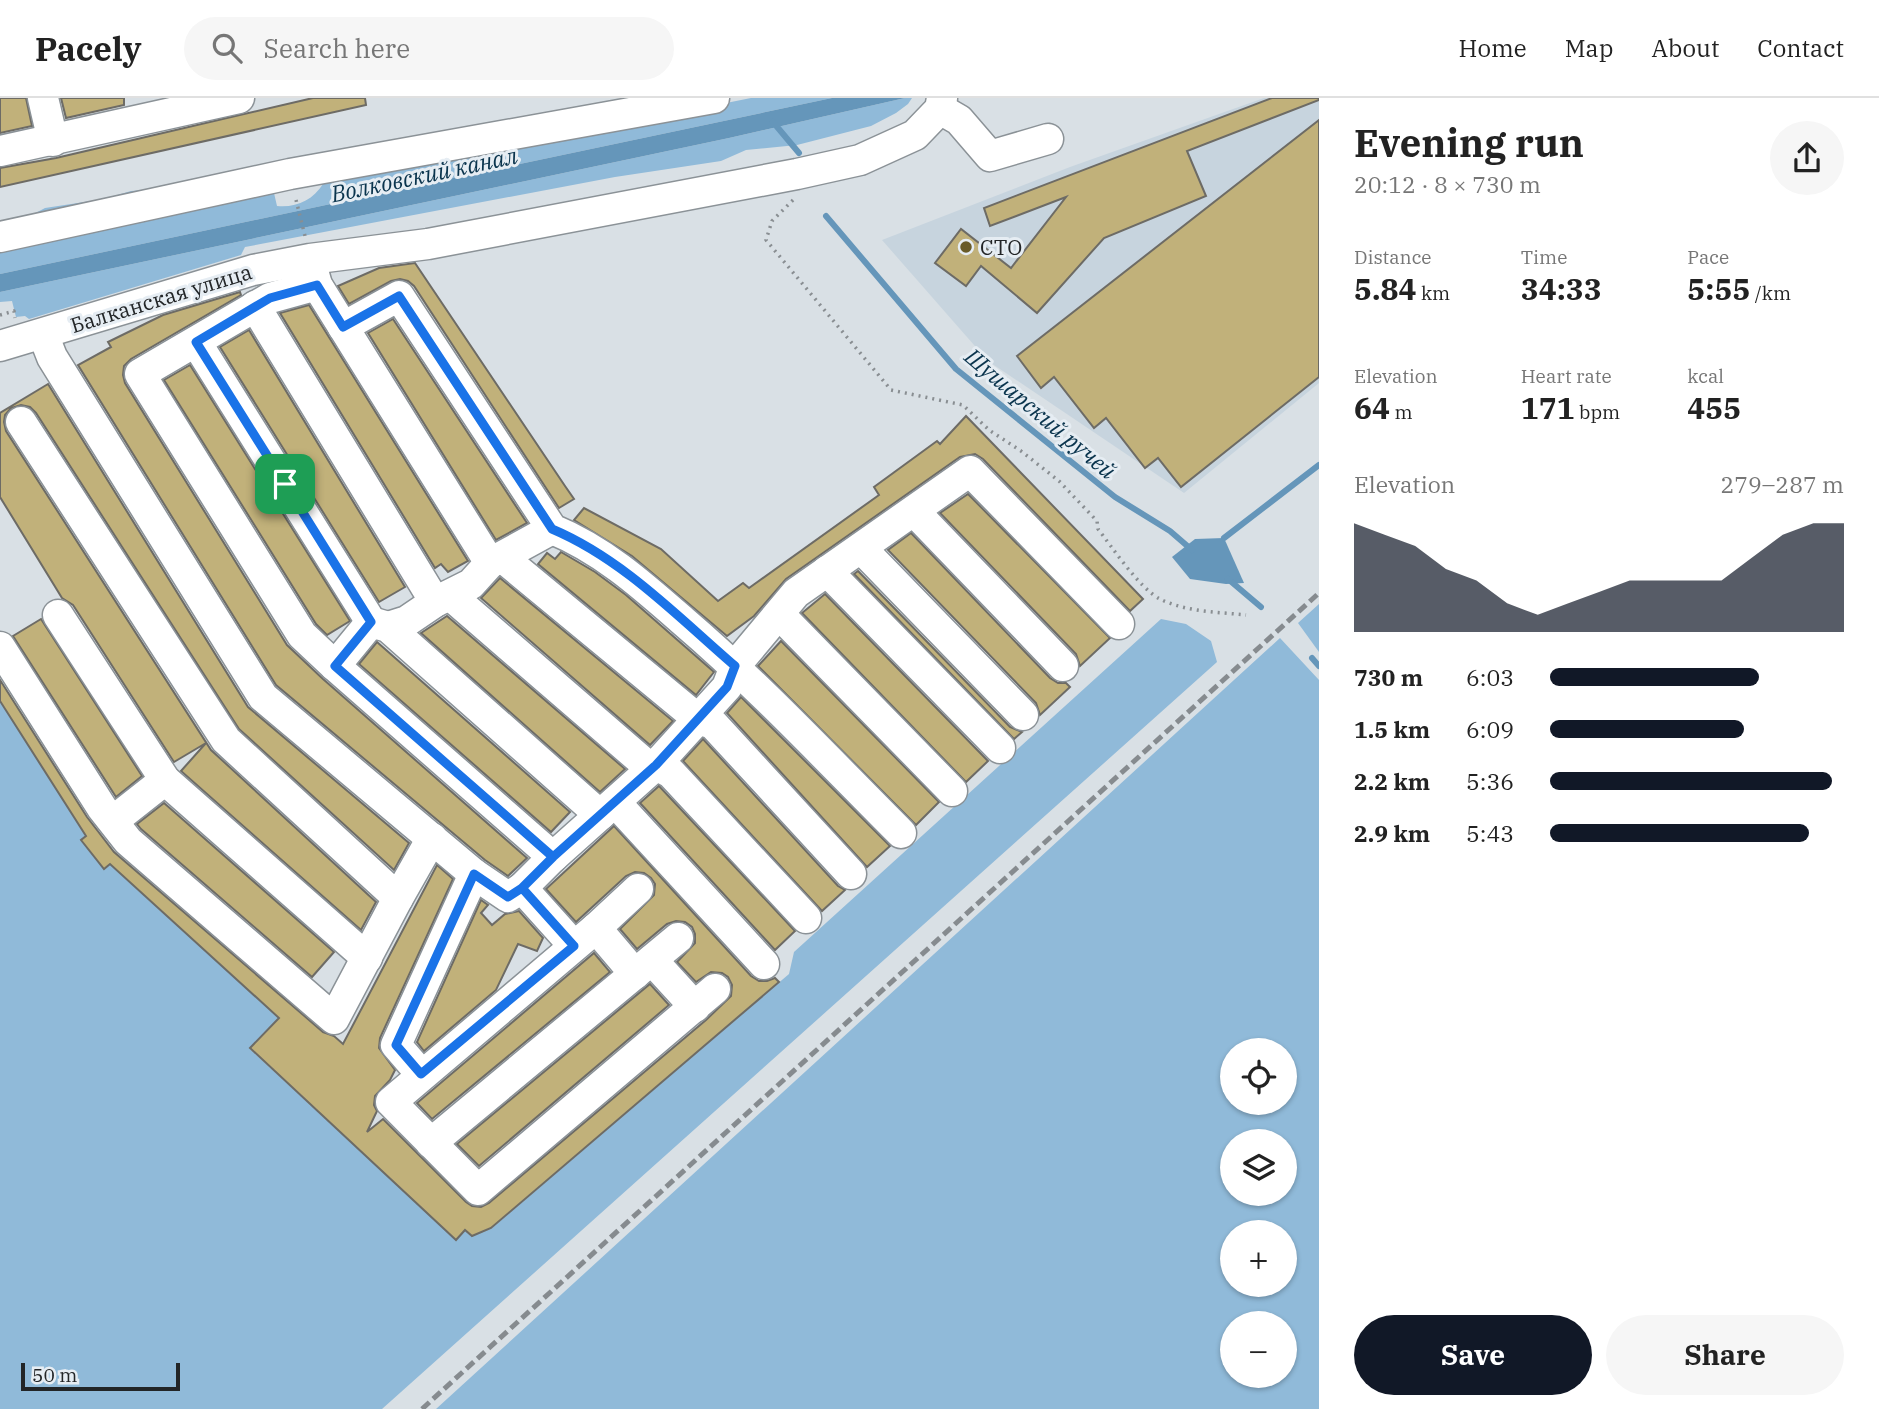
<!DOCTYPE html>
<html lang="en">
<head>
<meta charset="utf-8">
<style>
	:root { --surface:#fff; --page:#f6f6f6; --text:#222; --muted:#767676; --line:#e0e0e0; --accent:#111827 }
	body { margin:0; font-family:"IBM Plex Serif",serif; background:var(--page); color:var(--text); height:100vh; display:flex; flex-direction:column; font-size:26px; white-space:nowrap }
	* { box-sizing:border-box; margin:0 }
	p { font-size:23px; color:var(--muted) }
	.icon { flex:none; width:38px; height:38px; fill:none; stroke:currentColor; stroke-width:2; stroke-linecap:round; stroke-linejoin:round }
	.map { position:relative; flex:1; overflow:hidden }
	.details { display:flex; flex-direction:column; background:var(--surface); width:560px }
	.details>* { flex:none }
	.tools { position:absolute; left:1220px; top:940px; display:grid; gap:14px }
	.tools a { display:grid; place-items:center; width:77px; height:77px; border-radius:50%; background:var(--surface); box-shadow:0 2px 5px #0004; font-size:35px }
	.scale { position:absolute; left:21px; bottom:18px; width:159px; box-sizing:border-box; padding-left:7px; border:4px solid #222527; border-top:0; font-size:19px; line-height:24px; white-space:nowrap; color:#222527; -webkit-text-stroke:5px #e6edf3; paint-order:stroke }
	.pin { position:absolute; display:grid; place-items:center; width:60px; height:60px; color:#fff; margin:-30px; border-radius:14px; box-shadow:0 4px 10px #0006 }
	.round { display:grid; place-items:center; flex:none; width:74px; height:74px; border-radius:37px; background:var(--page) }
	.head { display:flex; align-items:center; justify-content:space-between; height:119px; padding:0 35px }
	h1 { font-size:38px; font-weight:700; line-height:52px }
	.stats { display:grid; grid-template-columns:repeat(3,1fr); gap:10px; height:119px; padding:7px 35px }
	.stats div { display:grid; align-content:center }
	.stats b { font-size:30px; font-weight:700 }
	.stats small { font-size:19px; font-weight:400 }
	.stats p { font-size:19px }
	.chart { height:196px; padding:14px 35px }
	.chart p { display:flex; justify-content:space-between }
	.chart svg { width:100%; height:126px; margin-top:7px; fill:var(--accent); opacity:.7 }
	.cta { display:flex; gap:14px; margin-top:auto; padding:14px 35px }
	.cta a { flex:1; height:80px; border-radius:42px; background:var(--accent); color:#fff; font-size:28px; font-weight:700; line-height:80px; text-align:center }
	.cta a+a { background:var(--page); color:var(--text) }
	ul { padding:0 35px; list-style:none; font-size:23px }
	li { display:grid; grid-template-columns:112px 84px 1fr; align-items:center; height:52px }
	li i { height:18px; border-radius:9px; background:var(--accent) }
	header { display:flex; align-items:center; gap:42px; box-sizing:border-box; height:98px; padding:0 35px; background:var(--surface); border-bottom:2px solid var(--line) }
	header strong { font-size:33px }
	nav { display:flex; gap:38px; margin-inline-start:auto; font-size:24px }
	.search { width:490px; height:63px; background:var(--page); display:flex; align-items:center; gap:18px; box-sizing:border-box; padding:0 24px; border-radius:38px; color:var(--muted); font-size:26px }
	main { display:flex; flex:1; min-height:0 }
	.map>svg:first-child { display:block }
</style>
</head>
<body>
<header>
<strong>Pacely</strong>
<div class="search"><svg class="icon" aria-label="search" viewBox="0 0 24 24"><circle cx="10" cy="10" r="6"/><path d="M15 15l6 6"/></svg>Search here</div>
<nav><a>Home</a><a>Map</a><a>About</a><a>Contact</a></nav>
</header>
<main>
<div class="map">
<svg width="1319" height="1311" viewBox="0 0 1319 1311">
	<rect width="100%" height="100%" fill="#d9e0e5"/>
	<!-- built -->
	<polygon fill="#c7d4de" points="1264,0 1319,0 1319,285 1184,395 988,263 882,142 1070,69"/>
	<!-- green -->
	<g fill="#90bad9" fill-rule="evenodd">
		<path d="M 751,0 L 832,0 L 0,176 L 0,146 L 28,119 L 45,110 L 104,101 L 131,93 L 158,91 L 184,112 L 274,95 L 277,108 C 296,110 313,102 323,86 Z"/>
		<polygon points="905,0 912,0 908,6 896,15 871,28 797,47 746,52 721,63 615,79 245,149 241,157 29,221 25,218 16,219 12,203 0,204 0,194 729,40"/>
		<polygon points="1319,506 1319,554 1298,525"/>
		<polygon points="1161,521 1186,526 1211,543 1217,564 382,1311 0,1311 0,603 86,738 81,743 104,770 110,766 279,920 250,951 456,1142 465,1132 472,1138 492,1130 789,876 794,854"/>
		<path d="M 1280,540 L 1319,582 L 1319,1311 L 436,1311 ZM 1232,952 L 1284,952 L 1284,1004 L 1232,1004 ZM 1232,1043 L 1284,1043 L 1284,1096 L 1232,1096 ZM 1232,1134 L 1284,1134 L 1284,1186 L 1232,1186 ZM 1232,1225 L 1284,1225 L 1284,1278 L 1232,1278 Z"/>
	</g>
	<!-- water -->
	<g fill="#6596ba">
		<polygon points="832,0 905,0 729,40 0,194 0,176"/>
		<polygon points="1224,440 1244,485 1226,486 1190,481 1172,459 1195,441"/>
	</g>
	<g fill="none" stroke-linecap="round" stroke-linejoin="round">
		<!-- stream -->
		<g stroke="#6596ba" stroke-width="6">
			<polyline points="773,24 799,55"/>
			<polyline points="826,118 956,271 1115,399 1170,433 1192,452"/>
			<polyline points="1224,440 1319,367"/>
			<polyline points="1228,481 1261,509"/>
			<polyline points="1312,560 1319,568"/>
		</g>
	</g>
	<!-- building -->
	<g fill="#c1b17a" stroke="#6d6b65" stroke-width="2">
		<polygon points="0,0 26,0 32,28 0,35"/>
		<polygon points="61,0 124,0 124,7 66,20"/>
		<polygon points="313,0 365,0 366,7 0,89 0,70 56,60"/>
		<polygon points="1272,0 1319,0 1319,2 1187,53 1206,98 1104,140 1037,215 981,168 966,188 935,165 961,131 1011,170 1066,99 990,128 984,110"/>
		<polygon points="1319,22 1319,279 1181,389 1158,360 1145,370 1106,320 1094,330 1054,279 1041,290 1017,258"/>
		<polygon points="415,165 565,388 574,401 559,410 414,188 408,183 400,181 391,183 349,206 338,188 379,170"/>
		<polygon points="240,194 241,197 131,261 124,268 123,277 125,285 287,547 323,581 527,760 508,778 485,762 276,587 78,267 111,249 108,244 163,217"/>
		<polygon points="309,207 468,463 448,474 441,466 435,470 280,215"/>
		<polygon points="393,221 527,425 496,442 368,235"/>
		<polygon points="249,232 405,489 379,504 220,249"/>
		<polygon points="190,267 350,523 327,537 316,526 164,282"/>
		<polygon points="48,286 248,609 409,745 394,772 239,631 36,315 30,309 21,307 11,310 5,317 4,324 6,333 211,652 376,804 361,832 181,673 206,645 174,664 73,507 62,500 0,399 0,315"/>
		<polygon points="966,318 1143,501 1130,513 983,361 975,356 960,359 786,481 754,518 727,538 632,458 574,422 584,410 661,451 718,503 743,485 749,490 879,397 874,389 937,343 940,346"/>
		<polygon points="968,396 1110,540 1080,568 1076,556 940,415"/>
		<polygon points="911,435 1050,580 1058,585 1066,585 1070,589 1040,617 1036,605 888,452"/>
		<polygon points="561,454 595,474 626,497 714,574 696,597 538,466 547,455 555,461"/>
		<polygon points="858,473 1010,629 1022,634 1014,641 854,476"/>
		<polygon points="500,480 673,623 650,647 481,500"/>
		<polygon points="825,496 988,663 966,684 802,515"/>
		<polygon points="447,518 625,671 600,694 421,535"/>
		<polygon points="41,521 142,678 116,699 13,538"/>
		<polygon points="781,543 939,704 916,727 758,568"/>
		<polygon points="377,544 570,714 551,734 359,566"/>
		<polygon points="0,582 87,719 114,754 323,934 334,938 343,946 437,767 453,781 380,940 379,950 395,972 390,982 375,998 374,1007 377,1013 367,1034 383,1021 466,1104 472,1108 481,1109 489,1105 706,922 731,898 732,887 728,879 722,875 711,874 696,884 677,864 695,845 695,836 692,829 685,824 676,823 667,826 637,851 620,831 654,797 655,786 651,780 644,775 635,774 626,778 576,824 546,791 614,728 751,878 759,883 767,883 775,880 779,884 491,1130 472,1138 465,1132 456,1142 250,950 279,920 110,766 104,771 81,742 86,738 0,603"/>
		<polygon points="741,599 890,748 867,769 727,615"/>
		<polygon points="703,641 838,788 845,792 822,813 683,663"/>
		<polygon points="659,688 795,833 775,852 640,705"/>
		<polygon points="164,705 334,854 312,879 141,731 137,726"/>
		<polygon points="481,802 488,807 481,815 492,827 505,816 519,813 543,840 537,853 518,846 496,892 424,953 417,944"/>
		<polygon points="594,855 610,874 432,1021 417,1005"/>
		<polygon points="650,886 669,907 479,1068 457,1046"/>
	</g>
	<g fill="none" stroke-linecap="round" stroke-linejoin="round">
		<defs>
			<g id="minor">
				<polyline points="43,0 53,43"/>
				<polyline points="940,11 959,22 990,58 1048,41"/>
				<polyline points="0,53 239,0"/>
				<polyline points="0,139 290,76 714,0"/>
				<polyline points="312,169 317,187 490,465"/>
				<polyline points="317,187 270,200 140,276 302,537 335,568 553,759"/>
				<polyline points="255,208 435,504"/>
				<path d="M 343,229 L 399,198 L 552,431 C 603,452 642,487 683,523 C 760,589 829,663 901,735"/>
				<polyline points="43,236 52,259 263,599 474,776 508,799 522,790 553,759 656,667 727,589 735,568 796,495 970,373 1119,526"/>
				<polyline points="196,244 371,524"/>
				<polyline points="0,248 253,172 310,161 428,146 797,76 860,62 915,37 940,11 942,0"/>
				<polyline points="21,324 226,642 398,800 432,740"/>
				<polyline points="914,413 1063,568"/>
				<polyline points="861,450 1023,617"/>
				<polyline points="502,459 698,621 713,626 851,776"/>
				<polyline points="827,473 1000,650"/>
				<polyline points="450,497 649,669 656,667 671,675 806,820"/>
				<polyline points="779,516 952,693"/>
				<polyline points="58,517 165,682 367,860"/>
				<polyline points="388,529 407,523 435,504 471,486 490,465 552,431"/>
				<polyline points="0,549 102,710 128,743 334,921 398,800"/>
				<polyline points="335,568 371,524 388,529 600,717"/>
				<polyline points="615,704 764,866"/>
				<polyline points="113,723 165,682"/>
				<polyline points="522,790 574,848"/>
				<polyline points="638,791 596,830 391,1004 478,1092 715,891"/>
				<polyline points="596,830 635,876"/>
				<polyline points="652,862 695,909"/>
				<polyline points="421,976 396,947 474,776"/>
				<polyline points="431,1045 678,840"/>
			</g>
		</defs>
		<!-- minor casing -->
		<use href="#minor" stroke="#8b9297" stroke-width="33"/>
		<!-- path -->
		<g stroke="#898e92" stroke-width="3.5" stroke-dasharray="2 5" stroke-linecap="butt">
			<polyline points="296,102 305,138"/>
			<path d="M 793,102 L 772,123 L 766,142 L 891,292 L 963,307 L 989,332 L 1021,353 L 1059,383 L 1097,423 L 1098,431 C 1112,449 1140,491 1160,501 C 1186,514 1218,514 1246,517"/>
			<polyline points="0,217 14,213 15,220"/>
		</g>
		<!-- minor -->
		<use href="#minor" stroke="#fff" stroke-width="30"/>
		<!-- rail -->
		<polyline stroke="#868b8f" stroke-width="5" stroke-dasharray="10 5" stroke-linecap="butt" points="422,1311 1319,495"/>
	</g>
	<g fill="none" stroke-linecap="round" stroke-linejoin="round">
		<defs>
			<path id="route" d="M 285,386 L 371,524 L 335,568 L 553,759 L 522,790 L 508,799 L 474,776 L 396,947 L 421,976 L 574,848 L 522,790 L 553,759 L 656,667 L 727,589 L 735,568 C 678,519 623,461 552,431 L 399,198 L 343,229 L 317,187 L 270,200 L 196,244 L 285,386"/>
		</defs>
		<!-- route casing -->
		<use href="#route" stroke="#fff" stroke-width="14"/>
		<!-- route -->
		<use href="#route" stroke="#1a73e8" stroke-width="9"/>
	</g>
	<!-- markers -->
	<circle fill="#695b28" stroke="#e6edf3" stroke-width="2.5" cx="966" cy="149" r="7"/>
	<g text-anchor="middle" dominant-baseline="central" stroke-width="6" stroke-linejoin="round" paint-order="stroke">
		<!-- poi labels -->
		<g font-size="21" fill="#222527" stroke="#e6edf3" text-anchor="start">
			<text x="980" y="149">СТО</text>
		</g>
		<!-- street labels -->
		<g font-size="21" fill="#222527" stroke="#e6edf3">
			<text transform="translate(161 200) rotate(-17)">Балканская улица</text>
		</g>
		<!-- water labels -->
		<g font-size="23" font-style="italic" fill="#0a344d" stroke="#e6edf3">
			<text transform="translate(424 76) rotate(-12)">Волковский канал</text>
			<text transform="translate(1041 315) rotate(40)">Шушарский ручей</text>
		</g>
	</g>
</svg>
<div class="tools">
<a><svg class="icon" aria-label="locate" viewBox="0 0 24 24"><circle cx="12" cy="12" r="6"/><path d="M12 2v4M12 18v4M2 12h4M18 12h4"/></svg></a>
<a><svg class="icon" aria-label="layers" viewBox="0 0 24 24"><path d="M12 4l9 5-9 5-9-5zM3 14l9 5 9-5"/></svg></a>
<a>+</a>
<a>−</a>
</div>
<div class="scale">50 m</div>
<div class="pin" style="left:285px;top:386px;background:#1e9e55"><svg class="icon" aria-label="arrive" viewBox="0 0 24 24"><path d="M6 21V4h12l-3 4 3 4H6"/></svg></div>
</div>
<section class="details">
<div class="head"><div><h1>Evening run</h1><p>20:12 · 8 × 730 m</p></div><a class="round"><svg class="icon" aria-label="share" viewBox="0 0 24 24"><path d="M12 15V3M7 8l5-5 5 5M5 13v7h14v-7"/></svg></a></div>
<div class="stats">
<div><p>Distance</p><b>5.84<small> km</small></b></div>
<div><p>Time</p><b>34:33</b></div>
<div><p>Pace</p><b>5:55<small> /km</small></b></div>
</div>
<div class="stats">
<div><p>Elevation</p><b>64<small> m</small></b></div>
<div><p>Heart rate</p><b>171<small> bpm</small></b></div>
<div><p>kcal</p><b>455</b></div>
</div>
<div class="chart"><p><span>Elevation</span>279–287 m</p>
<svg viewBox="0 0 160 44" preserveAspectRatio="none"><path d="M0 44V6L10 10L20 14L30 22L40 26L50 34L60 38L70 34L80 30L90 26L100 26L110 26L120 26L130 18L140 10L150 6L160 6V44z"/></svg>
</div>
<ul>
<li><b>730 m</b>6:03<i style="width:71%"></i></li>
<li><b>1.5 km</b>6:09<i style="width:66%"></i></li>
<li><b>2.2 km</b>5:36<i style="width:96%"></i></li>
<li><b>2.9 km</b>5:43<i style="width:88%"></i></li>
</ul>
<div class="cta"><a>Save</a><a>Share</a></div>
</section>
</main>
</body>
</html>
